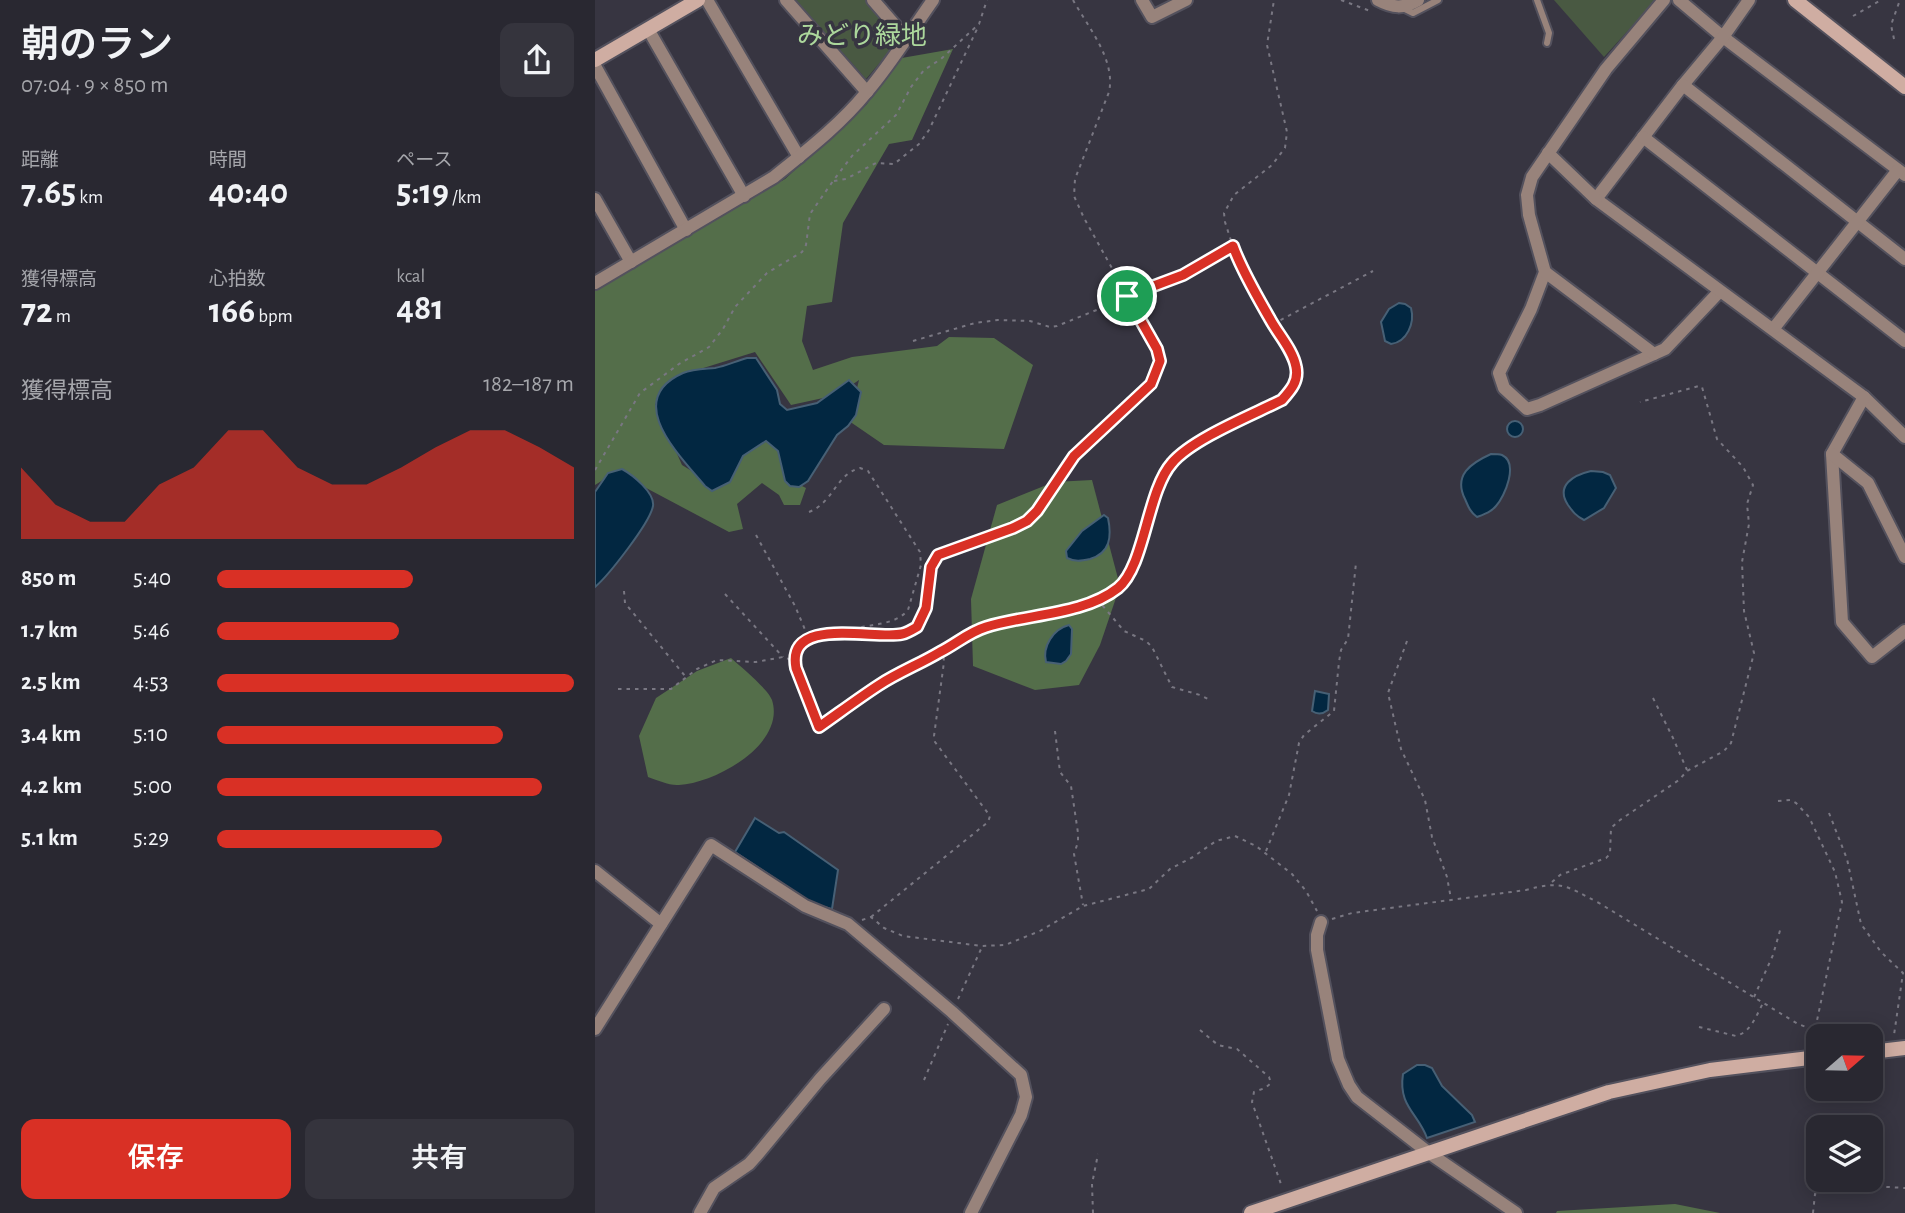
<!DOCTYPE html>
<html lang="ja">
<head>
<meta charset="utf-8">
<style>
	:root { --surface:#292831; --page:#35343d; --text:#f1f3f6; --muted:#a5a6ab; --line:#45444d; --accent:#d93025 }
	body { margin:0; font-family:"Alegreya Sans","Noto Sans JP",sans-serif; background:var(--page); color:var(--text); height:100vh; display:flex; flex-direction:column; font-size:26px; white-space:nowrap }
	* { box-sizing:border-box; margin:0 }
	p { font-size:23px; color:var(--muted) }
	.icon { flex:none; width:38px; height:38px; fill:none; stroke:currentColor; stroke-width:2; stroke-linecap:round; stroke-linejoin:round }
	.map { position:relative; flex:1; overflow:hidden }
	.sheet { display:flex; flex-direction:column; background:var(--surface); width:595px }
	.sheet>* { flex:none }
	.needle { width:46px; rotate:70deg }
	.tools { position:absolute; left:1211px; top:1024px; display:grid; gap:14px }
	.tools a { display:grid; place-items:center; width:77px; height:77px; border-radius:14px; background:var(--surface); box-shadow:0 4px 18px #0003,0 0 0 2px var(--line); font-size:35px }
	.pin { position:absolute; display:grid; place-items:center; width:60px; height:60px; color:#fff; margin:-30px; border:4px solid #fff; border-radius:50%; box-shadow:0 2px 7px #0007 }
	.round { display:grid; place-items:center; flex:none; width:74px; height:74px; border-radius:14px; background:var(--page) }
	.head { display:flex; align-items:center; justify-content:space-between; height:119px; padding:0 21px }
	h1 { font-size:38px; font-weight:600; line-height:52px }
	.stats { display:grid; grid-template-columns:repeat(3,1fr); gap:10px; height:119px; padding:7px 21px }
	.stats div { display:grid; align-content:center }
	.stats b { font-size:35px; font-weight:600 }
	.stats small { font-size:19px; font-weight:400 }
	.stats p { font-size:19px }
	.chart { height:196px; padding:14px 21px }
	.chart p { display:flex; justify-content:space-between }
	.chart svg { width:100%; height:126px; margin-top:7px; fill:var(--accent); opacity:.7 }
	.action { display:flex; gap:14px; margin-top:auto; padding:14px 21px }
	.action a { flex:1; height:80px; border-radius:14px; background:var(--accent); color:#fff; font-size:28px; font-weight:600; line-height:80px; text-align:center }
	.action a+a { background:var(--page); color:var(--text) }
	ul { padding:0 21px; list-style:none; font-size:23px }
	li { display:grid; grid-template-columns:112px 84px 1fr; align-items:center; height:52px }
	li i { height:18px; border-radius:9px; background:var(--accent) }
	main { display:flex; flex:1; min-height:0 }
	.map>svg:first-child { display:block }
</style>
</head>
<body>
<main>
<section class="sheet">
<div class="head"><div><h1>朝のラン</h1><p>07:04 · 9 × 850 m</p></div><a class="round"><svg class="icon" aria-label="share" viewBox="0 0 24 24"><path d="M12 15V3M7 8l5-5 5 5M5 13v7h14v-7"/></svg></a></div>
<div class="stats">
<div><p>距離</p><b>7.65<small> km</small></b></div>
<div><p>時間</p><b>40:40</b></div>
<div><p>ペース</p><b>5:19<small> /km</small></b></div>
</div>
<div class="stats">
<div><p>獲得標高</p><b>72<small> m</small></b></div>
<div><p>心拍数</p><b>166<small> bpm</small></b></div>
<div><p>kcal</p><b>481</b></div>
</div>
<div class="chart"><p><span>獲得標高</span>182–187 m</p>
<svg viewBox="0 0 160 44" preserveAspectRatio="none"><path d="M0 44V19L10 32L20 38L30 38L40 25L50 19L60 6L70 6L80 19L90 25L100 25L110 19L120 12L130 6L140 6L150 12L160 19V44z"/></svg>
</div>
<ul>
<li><b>850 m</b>5:40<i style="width:55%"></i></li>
<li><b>1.7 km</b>5:46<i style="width:51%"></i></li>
<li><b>2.5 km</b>4:53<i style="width:100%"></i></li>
<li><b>3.4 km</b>5:10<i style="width:80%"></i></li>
<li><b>4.2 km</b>5:00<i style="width:91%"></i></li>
<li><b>5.1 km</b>5:29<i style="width:63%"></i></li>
</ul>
<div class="action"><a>保存</a><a>共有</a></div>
</section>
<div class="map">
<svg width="1310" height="1213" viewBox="0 0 1310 1213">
	<rect width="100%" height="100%" fill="#373541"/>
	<!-- green -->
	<g fill="#495942">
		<polygon points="201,0 271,0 305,39 271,79"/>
		<polygon points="959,0 1061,0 1009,57"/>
	</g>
	<!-- forest -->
	<g fill="#546e4a">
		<polygon points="358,49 317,140 294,144 248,223 237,302 212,306 207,341 218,370 257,357 342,346 354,337 399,338 438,365 409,449 289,445 254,421 264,380 242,395 196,405 160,352 102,370 60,404 87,465 124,488 146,454 173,438 190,456 195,480 211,488 205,505 189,505 184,495 167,483 142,504 148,529 134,532 21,472 0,485 0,289 190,179 272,104 301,59"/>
		<polygon points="497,480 525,586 505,645 484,685 440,690 378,666 376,599 402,505 459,482"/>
		<path d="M 136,658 C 146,667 173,689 177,700 C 191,744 121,783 84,785 C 75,786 62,780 53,777 L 44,736 L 61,698 L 102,671 Z"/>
		<polygon points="1080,1204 1125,1213 961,1213 962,1211"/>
	</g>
	<!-- water -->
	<g fill="#022741" stroke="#476075" stroke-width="2">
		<path d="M 804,303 L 810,304 L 816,308 C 820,323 812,342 796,344 L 790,341 L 786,322 L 794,309 Z"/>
		<path d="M 152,358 L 161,358 L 182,390 L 185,404 L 192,410 L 222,403 L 254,380 L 266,392 L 261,415 L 253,426 L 242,435 L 213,481 L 204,487 L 195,486 L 190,481 L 183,451 L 171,441 L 148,456 L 135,482 L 117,491 L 110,486 C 85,456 27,400 88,373 C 98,369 110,369 120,368 C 131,366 141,361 152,358 Z"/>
		<circle cx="920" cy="429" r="8"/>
		<path d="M 896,454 C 900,454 904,454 907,455 C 924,463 910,496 901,506 C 896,512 890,514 882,517 C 875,512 873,506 870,499 C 858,475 876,463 896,454 Z"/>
		<path d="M 27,469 C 38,475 60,493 58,506 C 55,523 13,576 0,587 L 0,492 L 13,473 Z"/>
		<path d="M 996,471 L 1008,472 L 1015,475 L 1021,488 L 1009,508 L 989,520 C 981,516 978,512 973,505 C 960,485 979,475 996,471 Z"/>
		<path d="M 509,515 L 513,518 C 517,537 515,553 495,559 C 486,561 480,562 472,558 L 471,551 L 487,531 Z"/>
		<path d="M 474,625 L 477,629 L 476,654 L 471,661 L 466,664 L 451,662 C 447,647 458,629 474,625 Z"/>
		<path d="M 720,691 L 734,694 L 733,710 C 728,714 723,715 717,711 Z"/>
		<polygon points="160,818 184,833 189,832 243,870 237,909 218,904 140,852"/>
		<path d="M 822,1065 L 830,1065 L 837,1068 L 847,1086 L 877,1115 L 880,1122 L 832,1138 C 823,1113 803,1106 808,1074 Z"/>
	</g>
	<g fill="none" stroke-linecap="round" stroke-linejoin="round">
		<defs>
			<g id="lane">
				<polyline points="942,0 954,33 952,43"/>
				<polyline points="808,8 818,13 843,0"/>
			</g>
			<g id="street">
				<polyline points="112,0 204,157"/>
				<polyline points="191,0 272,92"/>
				<polyline points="278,0 311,38"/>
				<polyline points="547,0 557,17 591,0"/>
				<path d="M 783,0 C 798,8 808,9 823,0"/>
				<polyline points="1069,0 1011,69 937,177 932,195 934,215 950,272 936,309 904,373 909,388 932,409 945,405 1070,349 1124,292"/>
				<polyline points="1084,0 1128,37 1310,175"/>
				<polyline points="1154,0 1128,37 1088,85 1001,199 1269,397 1310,437"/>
				<polyline points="53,29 149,196"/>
				<polyline points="0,66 91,230"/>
				<polyline points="1088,85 1310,259"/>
				<polyline points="1048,137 1310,341"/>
				<polyline points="953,153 1001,199"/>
				<polyline points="0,199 36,262"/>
				<polyline points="950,272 1059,354"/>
				<path d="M 0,283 L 179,177 C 211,151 245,125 271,93 C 296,64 316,31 338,0"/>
				<polyline points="1179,328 1303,170"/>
				<polyline points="1269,397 1237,454 1247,622 1277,657 1310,631"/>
				<polyline points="1237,454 1273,483 1310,557"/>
				<polyline points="0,871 66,924"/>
				<polyline points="726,922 722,935 722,950 743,1059 754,1085 762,1097 834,1153 921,1213"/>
				<polyline points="0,1029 116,845 210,906 253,924 357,1012 426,1075 431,1097 426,1115 376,1213"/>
				<polyline points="105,1213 119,1188 154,1164 163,1154 225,1079 289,1009"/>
			</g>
			<g id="secondary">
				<polyline points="1200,0 1310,87"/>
				<polyline points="0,60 103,0"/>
				<polyline points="1276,1052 1310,1048"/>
				<polyline points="656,1213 1014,1092 1115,1070 1223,1057"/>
			</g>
		</defs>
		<!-- lane casing -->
		<use href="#lane" stroke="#53515d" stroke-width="10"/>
		<!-- street casing -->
		<use href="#street" stroke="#53515d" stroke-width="16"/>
		<!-- secondary casing -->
		<use href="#secondary" stroke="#53515d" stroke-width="18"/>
		<!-- path -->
		<g stroke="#797782" stroke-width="2" stroke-dasharray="3.5 5" stroke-linecap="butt">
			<path d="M 478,0 C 493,27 521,60 514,92 L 480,179 L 479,196 L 489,218 L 562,349 C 567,363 563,371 556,384 L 479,456 L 441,511 L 432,521 L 418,529 L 343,555 L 336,567 L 331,608 L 322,627 C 317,630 312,633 307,634 C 280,640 191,616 201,668 L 224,728 C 244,713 264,698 284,684 C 304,672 325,664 345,652 C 361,644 374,632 391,627 C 432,614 489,615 523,588 C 550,566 552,491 577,463 C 597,439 658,415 687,399 C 701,386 704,375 698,356 L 640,253 L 630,222 L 629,213 L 639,195 L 677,165 L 690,148 L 692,132 L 672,45 L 679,0"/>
			<polyline points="746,0 775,11"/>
			<polyline points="1258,16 1286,0"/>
			<polyline points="1299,39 1296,25 1305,0"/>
			<polyline points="239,181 251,179 281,163 299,164 324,144 334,130 383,27"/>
			<polyline points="678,324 778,271"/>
			<polyline points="318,341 380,323 403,320 435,321 455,327 462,326 588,275 637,247"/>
			<polyline points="0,470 45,393 84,364 114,347 128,329 140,307 172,273 207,252 211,245 215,214 238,181 257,156 301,115 316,87 329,70 346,59 384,24 392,0"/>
			<path d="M 214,512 C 239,502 240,475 265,468 L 273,471 L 325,552 L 326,565 L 313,610 C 298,628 270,622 250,633"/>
			<polyline points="161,535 200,606 214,639"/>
			<polyline points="29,591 30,603 90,676"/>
			<polyline points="130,594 188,657"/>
			<polyline points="502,599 529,631 551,641 557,647 577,687 605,695 615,700"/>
			<polyline points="812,641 793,693 806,749 830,800 837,837 852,877 856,899"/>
			<polyline points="23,689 76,689 102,669 122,660 161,662 188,657 200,661"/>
			<polyline points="1058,698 1078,738 1092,770"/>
			<polyline points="460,731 465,772 476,786 483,833 483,842 479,854 488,905"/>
			<polyline points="1183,801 1195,800 1201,803 1214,817 1240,872 1247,902 1220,1030"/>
			<polyline points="1234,813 1252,859 1266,924 1286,952 1308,973 1299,1035"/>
			<polyline points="671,851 694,795 704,743 709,735 739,711 744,662 746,650 753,639 761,563"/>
			<polyline points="957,882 965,875 1011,858 1015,854 1016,828 1025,820 1084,780 1092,771 1129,751 1136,743 1159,653 1149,611 1147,562 1154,524 1152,504 1158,485 1148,467 1122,439 1107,387 1104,386 1045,402"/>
			<polyline points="276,917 393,822 395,816 340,742 339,736 349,662 348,652"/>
			<path d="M 737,919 L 757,913 L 931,890 C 967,880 971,886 1004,903 L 1203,1024 L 1235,1036"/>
			<polyline points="267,920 276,917 289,928 308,936 387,946 410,945 445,931 488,906 554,889 575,869 598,857 621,841 640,836 661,846 697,874 711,891 722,911"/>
			<polyline points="1159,997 1178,955 1186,927"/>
			<polyline points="363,999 387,947"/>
			<path d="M 1104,1027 L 1141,1036 C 1156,1032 1161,1016 1168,1003"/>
			<polyline points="605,1030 623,1045 642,1049 674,1077 676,1083 670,1088 659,1092 657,1102 687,1187"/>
			<polyline points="329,1080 353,1024"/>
			<polyline points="498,1213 497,1184 503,1154"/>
			<polyline points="1218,1213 1220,1194 1230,1186 1242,1184 1310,1188"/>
		</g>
		<!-- lane -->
		<use href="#lane" stroke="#98837b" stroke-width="6"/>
		<!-- street -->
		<use href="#street" stroke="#98837b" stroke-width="12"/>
		<!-- secondary -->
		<use href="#secondary" stroke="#cfada2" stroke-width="14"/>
	</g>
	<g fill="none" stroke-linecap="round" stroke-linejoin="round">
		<defs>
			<path id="route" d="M 638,246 C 647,271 662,296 675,319 C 683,334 698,350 701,367 C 704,381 696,390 687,400 C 657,415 597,439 577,463 C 552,491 550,566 523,588 C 489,615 432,614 391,627 C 374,632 361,644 345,652 C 325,664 304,672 284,685 C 264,698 244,713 224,727 L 201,668 C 191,615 280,640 307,634 C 312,633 317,630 322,627 L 331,608 L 336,567 L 343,555 L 418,528 L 432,521 L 442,511 L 479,456 L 556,384 L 565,361 L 562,349 L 532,296 L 588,275 Z"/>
		</defs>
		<!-- route casing -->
		<use href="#route" stroke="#fff" stroke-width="14"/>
		<!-- route -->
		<use href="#route" stroke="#d93025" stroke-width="9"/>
	</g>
	<g text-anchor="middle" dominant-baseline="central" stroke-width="7" stroke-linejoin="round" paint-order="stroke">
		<!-- park labels -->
		<g font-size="26" fill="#acd79c" stroke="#373541">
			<text x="267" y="36">みどり緑地</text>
		</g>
	</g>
</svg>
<div class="tools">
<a><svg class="needle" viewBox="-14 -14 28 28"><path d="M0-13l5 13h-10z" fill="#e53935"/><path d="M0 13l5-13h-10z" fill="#a5a6ab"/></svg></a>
<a><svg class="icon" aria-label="layers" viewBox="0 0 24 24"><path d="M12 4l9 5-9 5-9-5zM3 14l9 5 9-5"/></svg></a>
</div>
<div class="pin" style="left:532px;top:296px;background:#1e9e55"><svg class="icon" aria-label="arrive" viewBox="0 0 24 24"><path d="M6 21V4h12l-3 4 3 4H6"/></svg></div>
</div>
</main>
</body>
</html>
